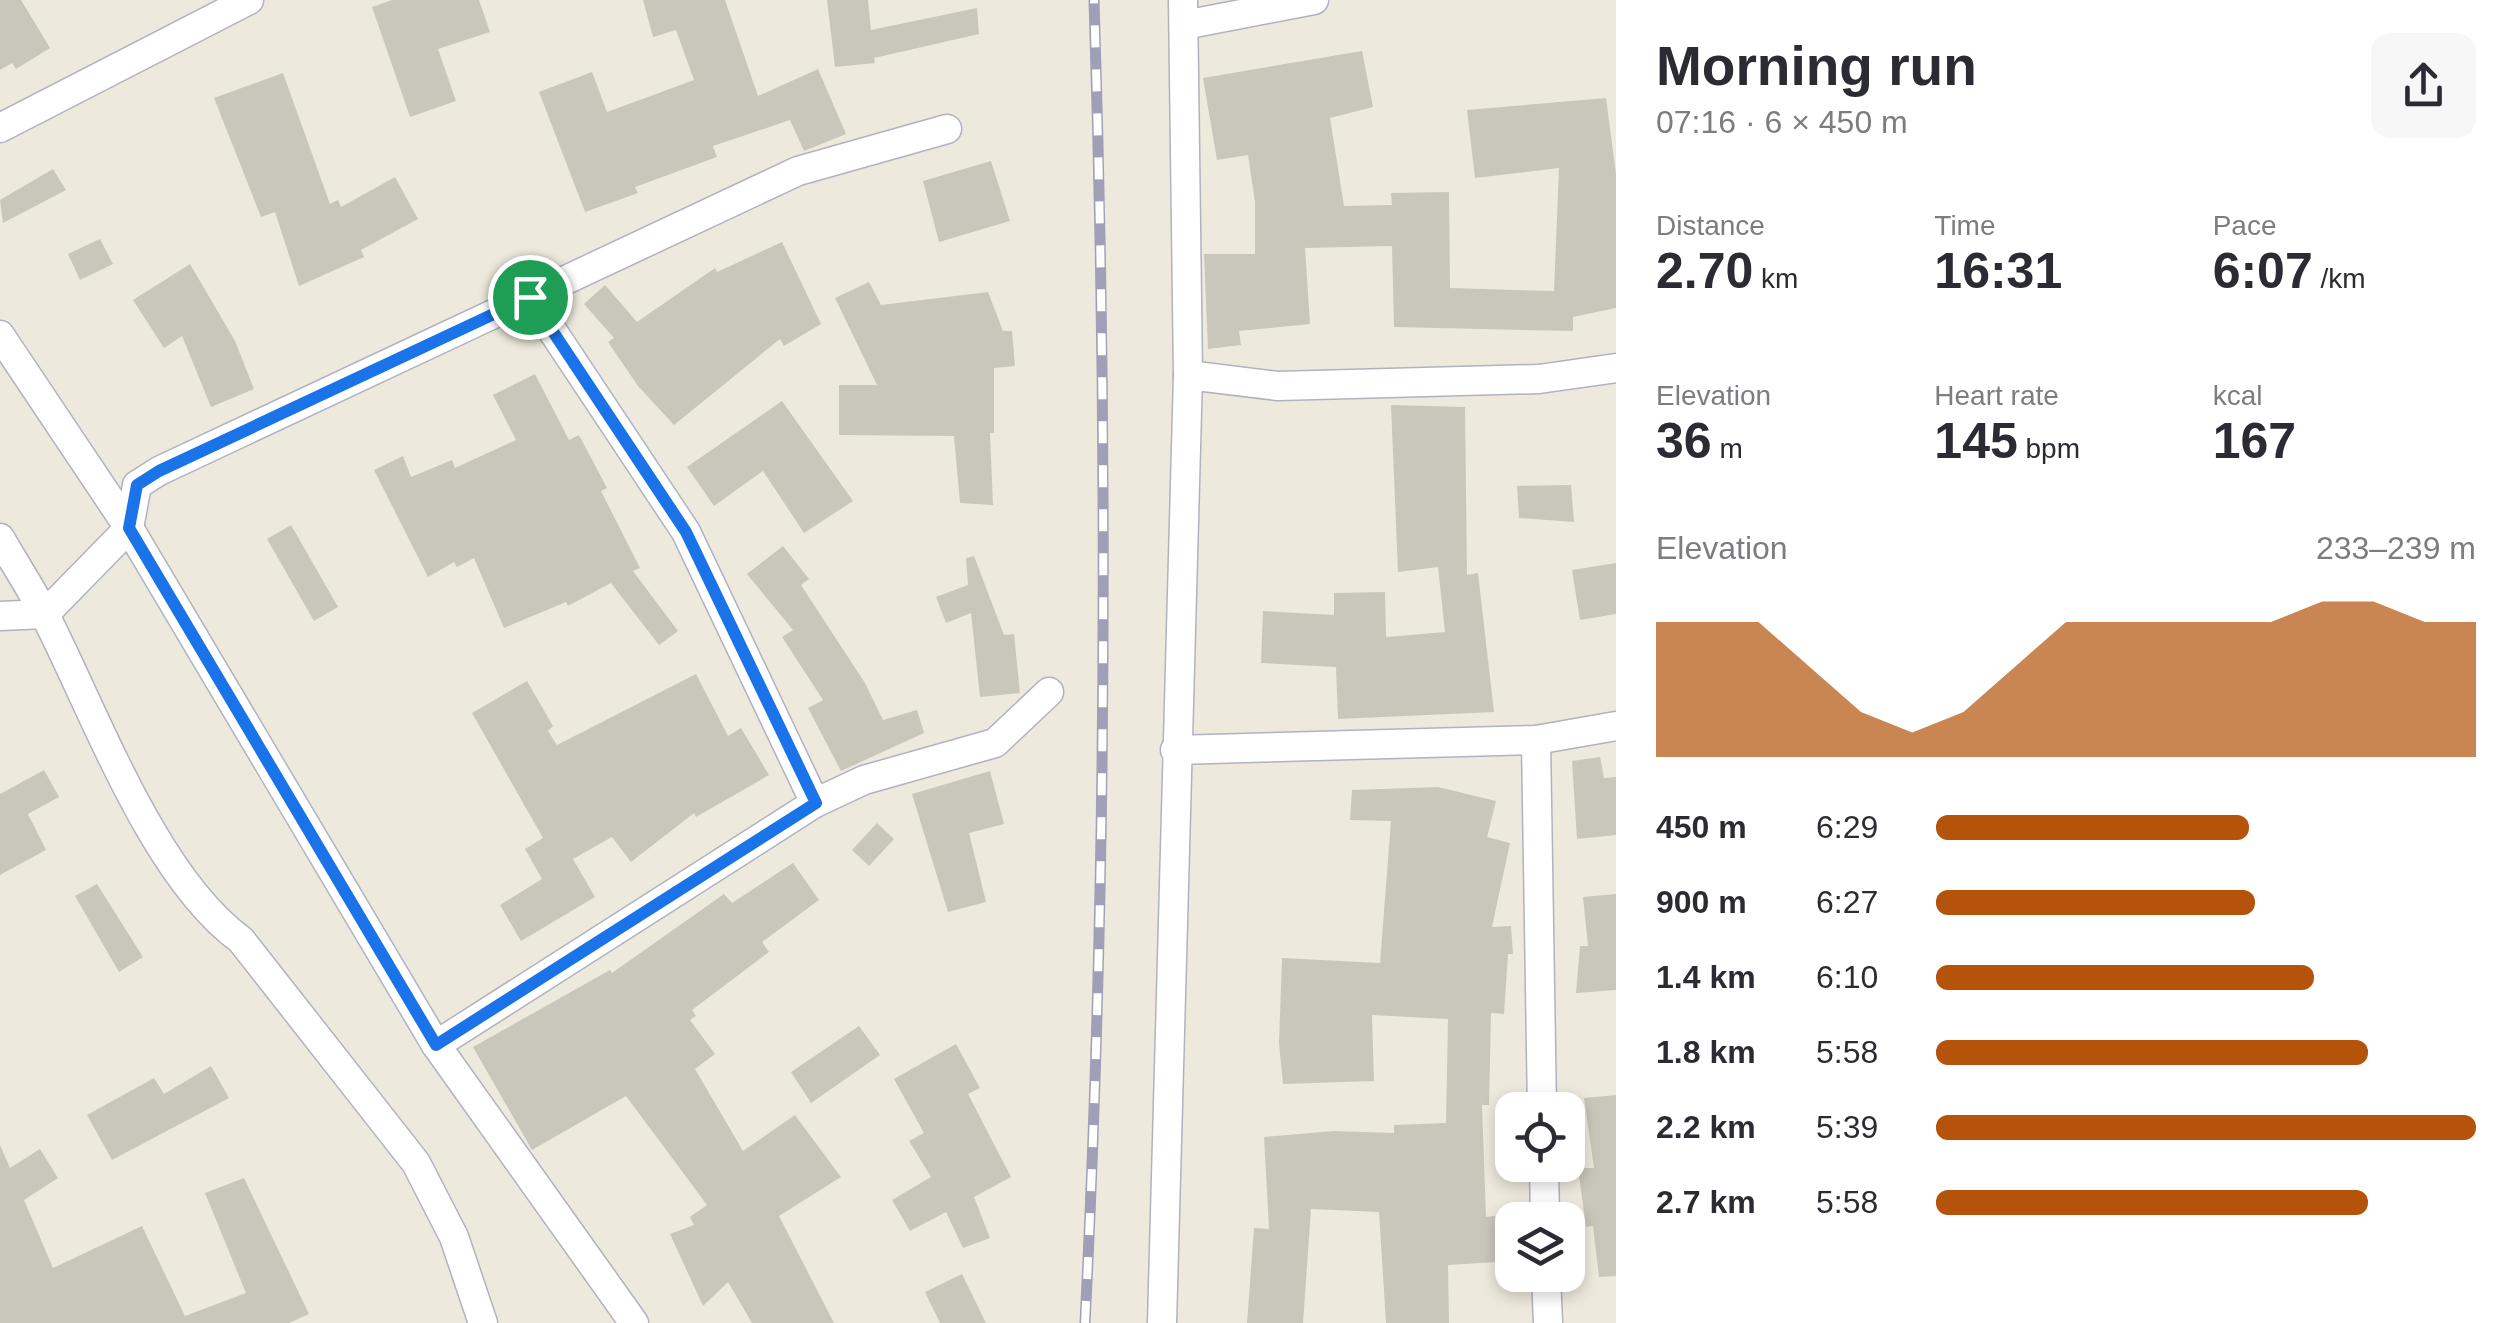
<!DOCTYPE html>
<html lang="en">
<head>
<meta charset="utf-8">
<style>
	:root { --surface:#fff; --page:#f7f7f7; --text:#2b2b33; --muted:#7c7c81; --accent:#b45309 }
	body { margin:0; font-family:Helvetica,sans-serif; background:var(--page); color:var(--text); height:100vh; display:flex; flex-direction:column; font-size:38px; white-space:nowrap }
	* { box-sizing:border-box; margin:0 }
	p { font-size:32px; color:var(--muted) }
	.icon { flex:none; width:55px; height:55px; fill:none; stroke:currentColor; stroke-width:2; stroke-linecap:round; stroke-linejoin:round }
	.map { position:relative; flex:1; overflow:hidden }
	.side { display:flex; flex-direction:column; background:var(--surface); width:900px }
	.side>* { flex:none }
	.controls { position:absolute; left:1495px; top:1092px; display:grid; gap:20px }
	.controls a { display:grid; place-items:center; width:90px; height:90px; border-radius:20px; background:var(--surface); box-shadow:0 5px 15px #0003; font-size:50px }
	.pin { position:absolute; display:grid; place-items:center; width:85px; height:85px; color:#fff; margin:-42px; border:5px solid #fff; border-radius:50%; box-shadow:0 2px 10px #0007 }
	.round { display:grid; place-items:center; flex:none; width:105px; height:105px; border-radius:20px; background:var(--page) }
	.summary { display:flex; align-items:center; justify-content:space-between; height:170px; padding:0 40px }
	h1 { font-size:55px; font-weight:600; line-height:75px }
	.stats { display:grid; grid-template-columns:repeat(3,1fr); gap:15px; height:170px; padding:10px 40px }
	.stats div { display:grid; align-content:center }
	.stats b { font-size:50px; font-weight:600 }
	.stats small { font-size:28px; font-weight:400 }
	.stats p { font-size:28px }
	.chart { height:280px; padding:20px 40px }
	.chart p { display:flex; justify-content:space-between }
	.chart svg { width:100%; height:180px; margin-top:10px; fill:var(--accent); opacity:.7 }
	ul { padding:0 40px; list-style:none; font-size:32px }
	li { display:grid; grid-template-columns:160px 120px 1fr; align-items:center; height:75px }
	li i { height:25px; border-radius:12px; background:var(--accent) }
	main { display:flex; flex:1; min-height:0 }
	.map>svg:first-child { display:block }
</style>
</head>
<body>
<main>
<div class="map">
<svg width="1616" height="1323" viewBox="0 0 1616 1323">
	<rect width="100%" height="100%" fill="#eee9dd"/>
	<!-- building -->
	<g fill="#c9c7bc">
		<polygon points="0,0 21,0 50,48 16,69 12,63 0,70"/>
		<polygon points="392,0 479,0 490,32 438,49 456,101 410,117 372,7"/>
		<polygon points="643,0 725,0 758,96 818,69 846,134 804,151 790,120 713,146 717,157 635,187 638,193 585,212 539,92 592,72 607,112 694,80 676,30 653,37"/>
		<polygon points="827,0 868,0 871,30 977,8 979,34 874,58 875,63 835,67"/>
		<polygon points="1362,51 1373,107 1330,118 1344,206 1392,205 1391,193 1449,192 1450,288 1554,291 1559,168 1475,178 1467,110 1606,98 1616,174 1616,308 1573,317 1573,331 1394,327 1392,246 1305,248 1310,324 1239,331 1241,345 1208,349 1204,254 1255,254 1255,202 1248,155 1217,160 1203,78"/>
		<polygon points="283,73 330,204 338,200 341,207 395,177 418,219 361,250 364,257 299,286 275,212 261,217 214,98"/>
		<polygon points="991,161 1010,221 939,242 923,181"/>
		<polygon points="53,169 66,190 3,223 0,200"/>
		<polygon points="100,239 113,264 80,280 68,254"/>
		<polygon points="782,242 821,324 784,346 780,339 674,425 638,386 608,342 614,338 584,304 605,285 637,322 715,268 717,272"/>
		<polygon points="190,264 235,341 254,389 211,407 182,336 164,348 133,300"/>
		<polygon points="869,282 881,305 988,292 1003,331 1012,331 1015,366 994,368 994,433 990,433 993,505 960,503 954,436 839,435 839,385 877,385 835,298"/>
		<polygon points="535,374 569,440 579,435 607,488 601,491 640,568 633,571 678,631 659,645 611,583 568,606 566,602 504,628 474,558 457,567 454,562 428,577 374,470 403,456 411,477 452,460 455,468 516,440 493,395"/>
		<polygon points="782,401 853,501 804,533 763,471 714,506 687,467"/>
		<polygon points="1391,405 1465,407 1467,575 1478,573 1494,712 1338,719 1336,667 1261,663 1263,611 1334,615 1334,593 1385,592 1386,637 1445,632 1438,567 1398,572"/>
		<polygon points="1571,485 1574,522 1519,518 1517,486"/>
		<polygon points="291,525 338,607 314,621 267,539"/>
		<polygon points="783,546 809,579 801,585 865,683 883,720 917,710 924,733 841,771 808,708 823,700 782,637 793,630 747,574"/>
		<polygon points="974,556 1004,635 1014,634 1020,693 980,697 971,613 946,623 936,597 968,585 966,558"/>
		<polygon points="1616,563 1616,614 1580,620 1572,570"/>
		<polygon points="696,674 728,736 741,728 769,775 696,817 694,813 631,862 612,837 573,859 595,897 521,941 500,905 542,879 525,849 543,838 472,713 527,681 553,726 548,731 557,745"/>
		<polygon points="1600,757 1604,778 1616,777 1616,835 1577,839 1572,761"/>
		<polygon points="44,770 59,797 28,814 46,850 0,875 0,794"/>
		<polygon points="990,771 1004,824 969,833 986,902 948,912 912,794"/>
		<polygon points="1438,787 1496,801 1487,837 1510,843 1492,927 1511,926 1513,954 1508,954 1504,1014 1491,1013 1489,1105 1482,1105 1486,1217 1495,1216 1498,1262 1448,1265 1449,1323 1386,1323 1379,1212 1311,1209 1303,1323 1247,1323 1254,1228 1269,1229 1264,1137 1334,1131 1394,1133 1394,1125 1446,1123 1448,1019 1372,1015 1374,1081 1283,1084 1279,1043 1282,958 1380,963 1391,821 1350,820 1352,790"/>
		<polygon points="877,823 894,839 869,866 852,850"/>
		<polygon points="793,863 819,900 762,942 769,952 692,1010 696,1016 690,1020 715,1054 695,1069 743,1151 795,1115 841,1177 779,1216 834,1323 752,1323 728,1282 703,1306 670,1234 694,1225 690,1217 707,1205 626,1096 532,1150 473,1047 610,970 612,973 724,894 732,903"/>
		<polygon points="97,884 143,957 119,972 75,896"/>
		<polygon points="1616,894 1616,990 1576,993 1580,946 1588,946 1583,897"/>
		<polygon points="859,1026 880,1055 811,1103 791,1072"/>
		<polygon points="956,1044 980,1088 968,1094 1011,1177 974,1197 990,1238 963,1248 946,1212 910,1231 892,1200 931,1177 909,1141 924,1133 894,1079"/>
		<polygon points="211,1066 229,1098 112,1160 87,1115 154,1078 164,1094"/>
		<polygon points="1616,1095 1616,1276 1599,1277 1593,1226 1586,1227 1578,1168 1594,1168 1584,1098"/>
		<polygon points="0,1145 10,1168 40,1149 58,1178 24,1200 53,1268 142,1226 185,1316 246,1293 205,1193 244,1178 309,1314 289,1323 0,1323"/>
		<polygon points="962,1274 986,1323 940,1323 925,1292"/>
	</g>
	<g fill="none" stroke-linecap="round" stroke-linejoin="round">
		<defs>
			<g id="minor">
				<polyline points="1184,25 1314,0"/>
				<polyline points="0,128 249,0"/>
				<polyline points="530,297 686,532 815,803"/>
				<polyline points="0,335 129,528 436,1045 634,1323"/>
				<polyline points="1188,375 1278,386 1539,379 1616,368"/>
				<path d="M 0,538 C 15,564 32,590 46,617 C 95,713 154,877 241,940 L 416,1163 L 454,1237 L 483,1323"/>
				<polyline points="0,616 45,614 129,528 137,485 159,471 798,171 947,129"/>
				<polyline points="1536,740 1542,1110"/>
				<polyline points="1175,750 1536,740 1616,726"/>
				<polyline points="436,1045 815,803 864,780 995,743 1049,692"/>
				<polyline points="1544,1165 1545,1220"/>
				<polyline points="1546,1275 1548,1323"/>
				<polyline points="1162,1323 1188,375 1183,0"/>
			</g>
		</defs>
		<!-- minor casing -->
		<use href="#minor" stroke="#b1b2c0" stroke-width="31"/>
		<!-- minor -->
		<use href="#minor" stroke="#fff" stroke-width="28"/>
		<defs>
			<path id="rail" d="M 1085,1323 C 1107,882 1108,441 1094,0"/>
		</defs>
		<!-- rail casing -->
		<use href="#rail" stroke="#9f9fb7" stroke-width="11"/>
		<!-- rail -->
		<use href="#rail" stroke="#fff" stroke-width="8" stroke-dasharray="22" stroke-linecap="butt"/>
	</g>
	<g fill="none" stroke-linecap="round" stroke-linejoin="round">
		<defs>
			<polygon id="route" points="530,297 686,532 816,803 436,1045 129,528 137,485 159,471"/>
		</defs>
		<!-- route casing -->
		<use href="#route" stroke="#fff" stroke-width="20"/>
		<!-- route -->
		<use href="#route" stroke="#1a73e8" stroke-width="12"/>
	</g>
</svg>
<div class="controls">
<a><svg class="icon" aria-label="locate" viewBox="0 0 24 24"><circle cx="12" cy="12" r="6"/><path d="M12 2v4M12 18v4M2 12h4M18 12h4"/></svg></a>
<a><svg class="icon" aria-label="layers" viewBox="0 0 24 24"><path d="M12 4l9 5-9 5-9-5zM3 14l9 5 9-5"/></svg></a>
</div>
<div class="pin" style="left:530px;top:297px;background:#1e9e55"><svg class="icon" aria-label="arrive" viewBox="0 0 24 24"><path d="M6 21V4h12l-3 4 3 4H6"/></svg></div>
</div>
<section class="side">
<div class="summary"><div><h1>Morning run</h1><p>07:16 · 6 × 450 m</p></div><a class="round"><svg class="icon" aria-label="share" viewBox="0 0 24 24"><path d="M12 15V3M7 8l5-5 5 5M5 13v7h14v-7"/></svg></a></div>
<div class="stats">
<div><p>Distance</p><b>2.70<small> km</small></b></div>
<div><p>Time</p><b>16:31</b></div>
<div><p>Pace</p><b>6:07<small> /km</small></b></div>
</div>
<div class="stats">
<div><p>Elevation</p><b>36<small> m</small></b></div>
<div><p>Heart rate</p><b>145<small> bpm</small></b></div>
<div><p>kcal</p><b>167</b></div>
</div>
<div class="chart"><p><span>Elevation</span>233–239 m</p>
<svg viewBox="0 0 160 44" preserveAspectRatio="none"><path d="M0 44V11L10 11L20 11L30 22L40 33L50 38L60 33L70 22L80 11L90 11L100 11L110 11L120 11L130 6L140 6L150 11L160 11V44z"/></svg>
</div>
<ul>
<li><b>450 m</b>6:29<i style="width:58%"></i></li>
<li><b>900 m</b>6:27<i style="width:59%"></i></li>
<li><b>1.4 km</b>6:10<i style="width:70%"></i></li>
<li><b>1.8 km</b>5:58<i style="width:80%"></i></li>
<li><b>2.2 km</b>5:39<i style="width:100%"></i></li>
<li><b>2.7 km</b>5:58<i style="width:80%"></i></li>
</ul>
</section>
</main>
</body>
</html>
